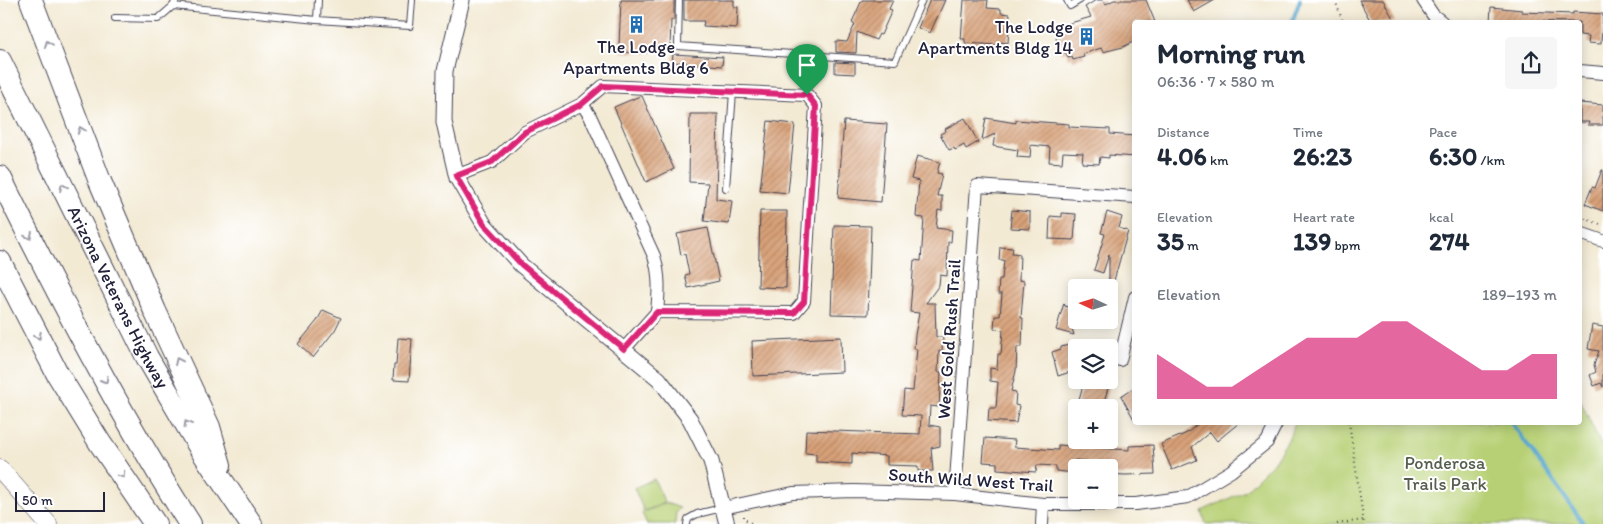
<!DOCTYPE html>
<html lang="en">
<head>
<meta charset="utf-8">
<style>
	:root { --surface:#fff; --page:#f6f6f7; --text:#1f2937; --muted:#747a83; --accent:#db2777 }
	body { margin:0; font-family:Itim,sans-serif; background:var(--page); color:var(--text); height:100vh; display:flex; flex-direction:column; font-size:19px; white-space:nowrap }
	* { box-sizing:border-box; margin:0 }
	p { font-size:16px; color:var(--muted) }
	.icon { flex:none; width:28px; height:28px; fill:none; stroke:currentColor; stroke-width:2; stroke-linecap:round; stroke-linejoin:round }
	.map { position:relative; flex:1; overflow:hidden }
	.side { position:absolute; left:1132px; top:20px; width:450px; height:405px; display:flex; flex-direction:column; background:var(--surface); border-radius:5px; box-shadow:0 2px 12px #0003 }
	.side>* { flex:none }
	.needle { width:32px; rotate:274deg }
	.fabs { position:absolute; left:1068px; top:279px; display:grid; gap:10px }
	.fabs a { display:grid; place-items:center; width:50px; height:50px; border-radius:5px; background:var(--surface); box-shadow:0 2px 12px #0003; font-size:25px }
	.scale { position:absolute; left:15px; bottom:12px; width:90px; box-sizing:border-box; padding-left:5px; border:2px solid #22223b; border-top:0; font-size:14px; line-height:18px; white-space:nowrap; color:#22223b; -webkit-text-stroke:4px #fff; paint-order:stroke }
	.pin { position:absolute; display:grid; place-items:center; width:42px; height:42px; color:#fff; margin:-51px -21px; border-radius:50% 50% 50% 0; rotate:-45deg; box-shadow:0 0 5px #0007 }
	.pin .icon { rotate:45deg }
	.round { display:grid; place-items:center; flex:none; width:52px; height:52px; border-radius:5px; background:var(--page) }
	.head { display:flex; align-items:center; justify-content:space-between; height:85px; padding:0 25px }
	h1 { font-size:28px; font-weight:700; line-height:38px }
	.stats { display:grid; grid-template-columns:repeat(3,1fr); gap:8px; height:85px; padding:5px 25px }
	.stats div { display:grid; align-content:center }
	.stats b { font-size:25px; font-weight:700 }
	.stats small { font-size:14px; font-weight:400 }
	.stats p { font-size:14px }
	.chart { height:140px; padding:10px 25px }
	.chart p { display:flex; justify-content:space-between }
	.chart svg { width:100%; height:90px; margin-top:5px; fill:var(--accent); opacity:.7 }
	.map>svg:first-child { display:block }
</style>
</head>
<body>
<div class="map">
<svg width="1603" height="524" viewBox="0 0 1603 524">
	<defs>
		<pattern id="building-hatch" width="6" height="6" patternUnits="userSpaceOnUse" patternTransform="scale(1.25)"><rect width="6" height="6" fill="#d8a178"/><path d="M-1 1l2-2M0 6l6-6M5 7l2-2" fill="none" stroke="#af8364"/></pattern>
	</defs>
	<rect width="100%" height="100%" fill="#fff"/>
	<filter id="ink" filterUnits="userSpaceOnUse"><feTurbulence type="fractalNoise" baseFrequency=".02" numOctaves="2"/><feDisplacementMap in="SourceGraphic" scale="10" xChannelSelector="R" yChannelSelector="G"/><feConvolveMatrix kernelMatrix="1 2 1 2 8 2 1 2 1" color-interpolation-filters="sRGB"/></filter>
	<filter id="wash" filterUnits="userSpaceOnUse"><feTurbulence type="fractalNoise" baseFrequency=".0096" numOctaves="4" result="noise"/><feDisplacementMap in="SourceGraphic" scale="20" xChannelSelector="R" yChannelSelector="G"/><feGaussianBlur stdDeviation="1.12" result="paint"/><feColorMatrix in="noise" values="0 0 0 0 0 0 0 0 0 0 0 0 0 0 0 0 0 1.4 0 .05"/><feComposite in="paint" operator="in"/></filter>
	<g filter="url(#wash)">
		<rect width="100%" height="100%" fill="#f3ead4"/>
		<!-- green -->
		<g fill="#b7d075" stroke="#6c7958">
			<polygon points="1580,400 1603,449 1603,524 1206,524 1202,511 1245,491 1273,463 1288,440 1295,423 1580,422"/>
			<polygon points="654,479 665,503 644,511 634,488"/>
			<polygon points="666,503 680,508 676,512 675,524 647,524 642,513"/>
		</g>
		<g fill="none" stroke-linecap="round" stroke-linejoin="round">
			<!-- stream -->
			<g stroke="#54a6cf" stroke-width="4">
				<polyline points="1292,22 1300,0"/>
				<polyline points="1511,422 1584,524"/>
			</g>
		</g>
		<g id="blocks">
			<!-- building -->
			<g fill="url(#building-hatch)">
				<polygon points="621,0 674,0 674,20 671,20 670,48 647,47 647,53 621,52 622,45 619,45"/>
				<polygon points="684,0 734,0 734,7 738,7 737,28 703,26 704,21 684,21"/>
				<polygon points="862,0 893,0 889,9 892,10 881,35 879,34 876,40 857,32 856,53 836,52 836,41 847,42 855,24 852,22"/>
				<polygon points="930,0 945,0 930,33 918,28"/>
				<polygon points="964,0 988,0 987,8 1001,9 1001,13 1010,14 1008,43 998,42 998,45 965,43 965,39 961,39"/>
				<polygon points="1096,0 1103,0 1106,4 1114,0 1146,0 1155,22 1135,22 1135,41 1123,47 1103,52 1101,48 1083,54 1084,57 1073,60 1072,57 1068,58 1066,52 1061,54 1056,38 1062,36 1060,26 1091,17 1085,7"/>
				<polygon points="1187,0 1215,0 1194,12"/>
				<polygon points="1359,0 1383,0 1395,22 1371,22"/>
				<polygon points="1491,7 1522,10 1521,12 1573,14 1573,12 1603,14 1601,44 1588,43 1589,36 1580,35 1580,22 1490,21"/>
				<polygon points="673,54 723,57 722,66 672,62"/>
				<polygon points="835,62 855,63 855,74 835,73"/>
				<polygon points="640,96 642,96 674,169 646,182 614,107"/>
				<polygon points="1580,103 1603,105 1603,125 1588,125 1589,122 1580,122"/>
				<polygon points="690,114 718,114 716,199 732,201 729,224 704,221 708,183 689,182"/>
				<polygon points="965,118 978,142 966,149 964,145 955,150 954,148 949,150 940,134 946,131 945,129"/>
				<polygon points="986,118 1016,123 1016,120 1069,124 1069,127 1110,129 1110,134 1135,136 1135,157 1109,155 1109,158 1100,157 1099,164 1082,163 1083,153 1063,152 1062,163 1049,162 1050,147 1031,145 1030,158 1017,157 1018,150 993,146 995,134 982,140"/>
				<polygon points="768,121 795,124 788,193 760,190"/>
				<polygon points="844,121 887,124 881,202 838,198"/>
				<polygon points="917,156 940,162 937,173 942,174 937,196 942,196 942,211 938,210 936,228 952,230 951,242 948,242 947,276 940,275 939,285 926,303 935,303 936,337 943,337 942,351 939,351 938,372 941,372 939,407 930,406 929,425 940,427 940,446 931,448 933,471 918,471 918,466 887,465 887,456 875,455 852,453 852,464 816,462 816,454 805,453 806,430 920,434 921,416 902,415 904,390 913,391 917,349 914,349 915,335 919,313 910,312 914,260 921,261 924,218 916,217 919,181 911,179"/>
				<polygon points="1602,170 1603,170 1603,211 1585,204 1592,187 1595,188"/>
				<polygon points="1012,210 1030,212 1030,229 1010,228"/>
				<polygon points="760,211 787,211 786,288 758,287"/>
				<polygon points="1107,212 1122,217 1119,228 1128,231 1111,291 1109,291 1109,254 1103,273 1094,270 1105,234 1101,233"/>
				<polygon points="1062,213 1076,214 1074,240 1049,239 1050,216 1062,217"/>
				<polygon points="834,225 871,226 868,315 831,314"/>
				<polygon points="708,228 719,281 688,288 685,275 689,274 685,254 681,255 677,234"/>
				<polygon points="1000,247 1013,248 1012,253 1020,254 1019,280 1024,281 1021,318 1023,318 1022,347 1017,347 1016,371 1011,391 1016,392 1015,405 1019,406 1016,423 988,421 989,408 996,408 998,382 990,381 990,368 997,369 998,354 1001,354 1003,330 994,329 995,316 1000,316 1002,294 998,294 999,279 1002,279 1004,260 999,260"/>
				<polygon points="1064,303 1065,306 1076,309 1076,324 1070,322 1074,335 1056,330"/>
				<polygon points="323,310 341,318 335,330 313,358 298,344 317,321"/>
				<polygon points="1592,325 1603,327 1603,387 1601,383 1594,386 1590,375 1596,372 1594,365 1599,351 1588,349"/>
				<polygon points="841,337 842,372 753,376 752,341"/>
				<polygon points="398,338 412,339 409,381 393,380 394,365 396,365"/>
				<polygon points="1076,343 1076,370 1058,376 1052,352 1061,349 1061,347"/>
				<polygon points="1096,381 1109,385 1102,408 1083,408 1077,406 1084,382 1095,385"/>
				<polygon points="1135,387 1135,421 1121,396"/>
				<polygon points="1200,422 1240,422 1217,441 1210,432 1192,447 1197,460 1172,470 1161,444 1187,433"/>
				<polygon points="985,438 1015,440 1014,447 1058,450 1058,445 1129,450 1129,446 1153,445 1155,474 1125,475 1109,474 1109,468 1101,468 1101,465 1094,465 1094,462 1075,460 1074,473 1056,471 1056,466 1037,465 1036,472 997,469 997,463 983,462"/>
			</g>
		</g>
	</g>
	<g filter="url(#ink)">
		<use href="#blocks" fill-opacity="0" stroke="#414052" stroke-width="1"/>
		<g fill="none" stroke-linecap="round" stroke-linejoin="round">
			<defs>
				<g id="service">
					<polyline points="176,0 173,6 317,20"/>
					<polyline points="318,0 317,20 410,26 412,0"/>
					<polyline points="679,0 678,46 895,61 922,0"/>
					<polyline points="1067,0 1070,6 1080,0"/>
					<polyline points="115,18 158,19 173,6"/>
					<polyline points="726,188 733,92"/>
					<polyline points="687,524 688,519 697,514 722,508"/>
				</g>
				<g id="minor">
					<polyline points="1423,0 1433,15 1442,22"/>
					<polyline points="1580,71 1603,73"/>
					<path d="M 456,176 L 492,162 L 525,132 L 582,104 L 603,86 L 807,95 L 816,106 L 804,301 L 794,313 L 657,312 C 659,292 660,275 654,256 L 590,116 L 582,104"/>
					<polyline points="1580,233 1603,241"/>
					<polyline points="624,349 657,312"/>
					<polyline points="1120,360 1135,297"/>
					<polyline points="955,494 977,186 1135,197"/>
					<polyline points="723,508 793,493 854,491 955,494 1043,504 1136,504 1188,497 1231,471 1267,442 1277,422"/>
					<polyline points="1042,524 1043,504"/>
				</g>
				<polyline id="tertiary" points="462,0 445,71 444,122 457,178 484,224 521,265 659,379 690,419 711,461 727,524"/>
				<polyline id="secondary" points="0,469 48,524"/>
				<g id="motorway">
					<polyline points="31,0 99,179 155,311 209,427 220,465"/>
					<path id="s1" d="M 0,61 L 147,357 L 200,448 L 251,524"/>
					<path d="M 0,177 C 58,295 119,413 190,524"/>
					<polyline points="0,262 57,373 100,443 155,524"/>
				</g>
			</defs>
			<!-- service casing -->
			<use href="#service" stroke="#414052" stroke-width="8"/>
			<!-- minor casing -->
			<use href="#minor" stroke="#414052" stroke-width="14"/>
			<!-- tertiary casing -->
			<use href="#tertiary" stroke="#414052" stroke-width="17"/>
			<!-- secondary casing -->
			<use href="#secondary" stroke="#414052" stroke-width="19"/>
			<!-- motorway casing -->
			<use href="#motorway" stroke="#414052" stroke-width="24"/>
			<!-- path -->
			<g stroke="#414052" stroke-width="2" stroke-dasharray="1 4" stroke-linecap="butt">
				<polyline points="1335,0 1343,22"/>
				<polyline points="1580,217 1603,225"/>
				<polyline points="1349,422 1364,524"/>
				<polyline points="744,516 744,519 753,524"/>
				<polyline points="1337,524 1363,520"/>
			</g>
			<!-- service -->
			<use href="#service" stroke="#fff" stroke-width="6"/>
			<!-- minor -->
			<use href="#minor" stroke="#fff" stroke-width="12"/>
			<!-- tertiary -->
			<use href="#tertiary" stroke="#fff" stroke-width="15"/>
			<!-- secondary -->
			<use href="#secondary" stroke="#fff" stroke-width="18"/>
			<!-- motorway -->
			<use href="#motorway" stroke="#fff" stroke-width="22"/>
		</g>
		<!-- one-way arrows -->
		<defs><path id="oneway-chevron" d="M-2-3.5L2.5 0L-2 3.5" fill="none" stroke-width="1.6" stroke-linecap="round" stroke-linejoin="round" transform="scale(1.25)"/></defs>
		<g stroke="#9c9ca7">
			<use href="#oneway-chevron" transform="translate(48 44) rotate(-111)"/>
			<use href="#oneway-chevron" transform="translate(81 130) rotate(-111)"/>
			<use href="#oneway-chevron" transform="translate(63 187) rotate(-116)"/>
			<use href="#oneway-chevron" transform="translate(29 236) rotate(64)"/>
			<use href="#oneway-chevron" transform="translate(38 336) rotate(62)"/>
			<use href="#oneway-chevron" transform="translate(178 361) rotate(-115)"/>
			<use href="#oneway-chevron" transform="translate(105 380) rotate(60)"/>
			<use href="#oneway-chevron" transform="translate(187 424) rotate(-120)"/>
			<use href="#oneway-chevron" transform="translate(122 475) rotate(56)"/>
		</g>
	</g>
	<g fill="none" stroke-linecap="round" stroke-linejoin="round" filter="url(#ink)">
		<defs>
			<polygon id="route" points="603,86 807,95 816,106 804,302 794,313 657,312 624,349 522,265 484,224 456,176 492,162 525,132 582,104"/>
		</defs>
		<!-- route casing -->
		<use href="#route" stroke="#fff" stroke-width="10"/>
		<!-- route -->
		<use href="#route" stroke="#db2777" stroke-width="6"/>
	</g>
	<!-- icons -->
	<defs>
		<symbol id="building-bare" viewBox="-9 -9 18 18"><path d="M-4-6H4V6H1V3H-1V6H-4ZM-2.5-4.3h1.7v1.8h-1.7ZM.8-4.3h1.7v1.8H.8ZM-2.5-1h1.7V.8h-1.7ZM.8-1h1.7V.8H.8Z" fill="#1f6fb2" stroke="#fff" stroke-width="2.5" paint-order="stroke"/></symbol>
	</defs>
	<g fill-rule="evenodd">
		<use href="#building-bare" x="624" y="12" width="25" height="25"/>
		<use href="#building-bare" x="1074" y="24" width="25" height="25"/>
	</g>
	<g text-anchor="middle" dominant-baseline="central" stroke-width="4" stroke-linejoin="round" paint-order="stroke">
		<!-- poi labels -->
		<g font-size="18" fill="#22223b" stroke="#fff" text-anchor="end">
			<text x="1073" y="27">The Lodge<tspan x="1073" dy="21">Apartments Bldg 14</tspan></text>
			<text x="636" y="47" text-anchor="middle">The Lodge<tspan x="636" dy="21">Apartments Bldg 6</tspan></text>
		</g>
		<!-- street labels -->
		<g font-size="18" fill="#22223b" stroke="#fff">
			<text stroke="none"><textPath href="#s1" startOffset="264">Arizona Veterans Highway</textPath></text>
			<text transform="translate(949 339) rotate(-86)">West Gold Rush Trail</text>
			<text transform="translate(971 480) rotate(4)">South Wild West Trail</text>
		</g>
		<!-- park labels -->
		<g font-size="18" fill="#565f4f" stroke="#fff">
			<text x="1445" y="463">Ponderosa<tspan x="1445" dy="21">Trails Park</tspan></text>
		</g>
	</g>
</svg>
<div class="fabs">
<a><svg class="needle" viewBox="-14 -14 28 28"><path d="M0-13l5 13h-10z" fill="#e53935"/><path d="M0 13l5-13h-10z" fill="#747a83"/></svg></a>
<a><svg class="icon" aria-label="layers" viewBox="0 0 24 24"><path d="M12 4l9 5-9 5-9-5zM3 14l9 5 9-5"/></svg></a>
<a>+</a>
<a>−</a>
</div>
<div class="scale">50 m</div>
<div class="pin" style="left:807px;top:95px;background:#1e9e55"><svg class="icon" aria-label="arrive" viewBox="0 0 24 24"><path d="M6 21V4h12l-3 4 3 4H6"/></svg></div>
<section class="side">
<div class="head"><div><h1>Morning run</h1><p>06:36 · 7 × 580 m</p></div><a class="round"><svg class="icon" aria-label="share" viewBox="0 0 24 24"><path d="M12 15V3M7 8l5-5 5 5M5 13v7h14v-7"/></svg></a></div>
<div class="stats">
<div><p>Distance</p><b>4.06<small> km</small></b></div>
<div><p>Time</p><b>26:23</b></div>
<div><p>Pace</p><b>6:30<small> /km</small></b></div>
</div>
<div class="stats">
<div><p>Elevation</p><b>35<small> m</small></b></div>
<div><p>Heart rate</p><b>139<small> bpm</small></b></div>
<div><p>kcal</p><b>274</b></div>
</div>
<div class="chart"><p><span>Elevation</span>189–193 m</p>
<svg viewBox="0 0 160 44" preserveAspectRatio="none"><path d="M0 44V22L10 30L20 38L30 38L40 30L50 22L60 14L70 14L80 14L90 6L100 6L110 14L120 22L130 30L140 30L150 22L160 22V44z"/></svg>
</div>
</section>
</div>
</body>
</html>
